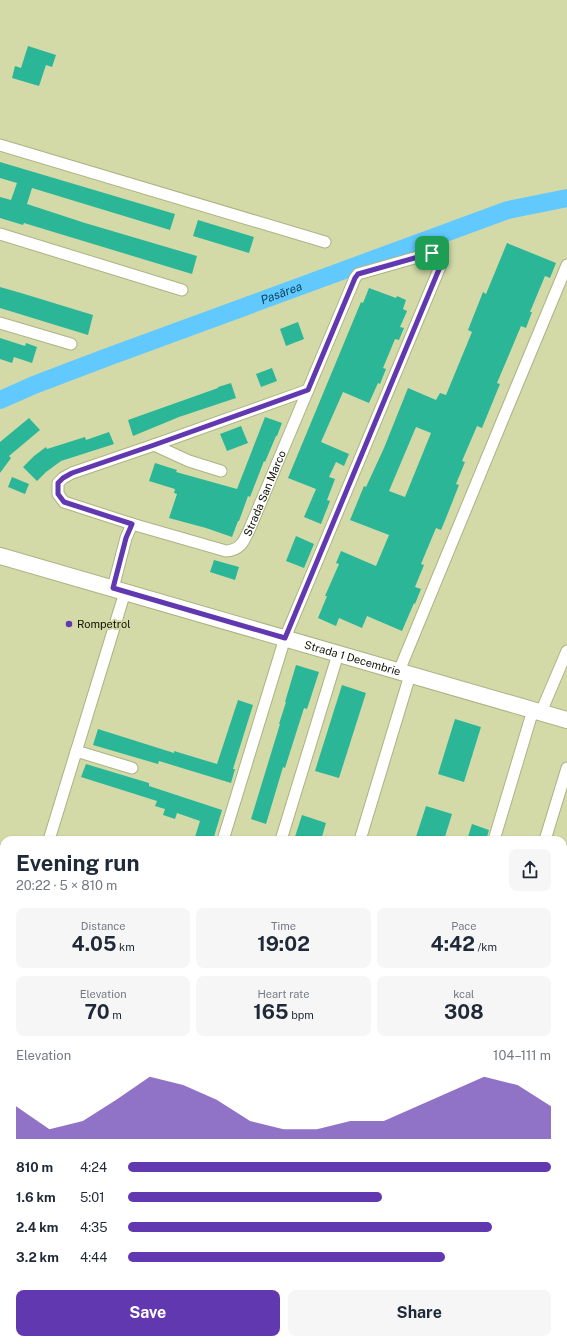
<!DOCTYPE html>
<html lang="en">
<head>
<meta charset="utf-8">
<style>
	:root { --surface:#fff; --page:#f6f6f7; --text:#1f2937; --muted:#747a83; --accent:#6238b0 }
	body { margin:0; font-family:"Public Sans",sans-serif; background:var(--page); color:var(--text); height:100vh; display:flex; flex-direction:column; font-size:15px; white-space:nowrap }
	* { box-sizing:border-box; margin:0 }
	p { font-size:13px; color:var(--muted) }
	.icon { flex:none; width:22px; height:22px; fill:none; stroke:currentColor; stroke-width:2; stroke-linecap:round; stroke-linejoin:round }
	.map { position:relative; flex:1; overflow:hidden }
	.sheet { position:absolute; left:0px; top:836px; width:567px; height:508px; display:flex; flex-direction:column; background:var(--surface); border-radius:12px 12px 0 0; box-shadow:0 1px 3px #0004 }
	.sheet>* { flex:none }
	.pin { position:absolute; display:grid; place-items:center; width:34px; height:34px; color:#fff; margin:-17px; border-radius:8px; box-shadow:0 2px 6px #0006 }
	.round { display:grid; place-items:center; flex:none; width:42px; height:42px; border-radius:8px; background:var(--page) }
	.head { display:flex; align-items:center; justify-content:space-between; height:68px; padding:0 16px }
	h1 { font-size:22px; font-weight:700; line-height:30px }
	.metrics { display:grid; grid-template-columns:repeat(3,1fr); gap:6px; height:68px; padding:4px 16px }
	.metrics div { display:grid; align-content:center; border-radius:8px; background:var(--page); text-align:center }
	.metrics b { font-size:20px; font-weight:700 }
	.metrics small { font-size:11px; font-weight:400 }
	.metrics p { font-size:11px }
	.chart { height:112px; padding:8px 16px }
	.chart p { display:flex; justify-content:space-between }
	.chart svg { width:100%; height:72px; margin-top:4px; fill:var(--accent); opacity:.7 }
	.action { display:flex; gap:8px; margin-top:auto; padding:8px 16px }
	.action a { flex:1; height:46px; border-radius:8px; background:var(--accent); color:#fff; font-size:16px; font-weight:700; line-height:46px; text-align:center }
	.action a+a { background:var(--page); color:var(--text) }
	ul { padding:0 16px; list-style:none; font-size:13px }
	li { display:grid; grid-template-columns:64px 48px 1fr; align-items:center; height:30px }
	li i { height:10px; border-radius:5px; background:var(--accent) }
	.map>svg:first-child { display:block }
</style>
</head>
<body>
<div class="map">
<svg width="567" height="1344" viewBox="0 0 567 1344">
	<rect width="100%" height="100%" fill="#d3daa8"/>
	<!-- forest -->
	<polygon fill="#9d81ea" points="4,872 4,1340 297,1340 299,1344 0,1344 0,877"/>
	<g fill="none" stroke-linecap="round" stroke-linejoin="round">
		<!-- river -->
		<path stroke="#62c9ff" stroke-width="18" id="s1" d="M 0,400 L 34,385 L 105,358 L 508,210 L 567,198"/>
	</g>
	<!-- building -->
	<g fill="#2bb698" fill-rule="evenodd">
		<polygon points="28,46 56,55 52,67 46,65 39,86 12,78 15,66 21,68"/>
		<polygon points="0,162 175,214 170,230 32,188 27,204 85,223 197,256 192,274 24,223 23,225 0,218 0,197 11,200 17,183 0,178"/>
		<polygon points="198,220 254,237 249,253 193,236"/>
		<path d="M 507,243 L 556,263 L 550,278 L 545,276 L 530,312 L 532,312 L 526,328 L 521,326 L 497,383 L 500,384 L 482,428 L 477,426 L 462,461 L 465,462 L 456,484 L 459,485 L 446,518 L 441,530 L 436,528 L 421,564 L 424,565 L 415,587 L 421,589 L 415,604 L 414,603 L 402,631 L 367,616 L 362,628 L 339,618 L 336,626 L 318,618 L 327,596 L 325,596 L 339,564 L 336,563 L 341,551 L 376,566 L 389,535 L 350,520 L 364,486 L 366,487 L 384,448 L 408,388 L 436,400 L 440,393 L 446,395 L 472,332 L 468,330 L 483,292 L 486,294 ZM 416,427 L 431,433 L 405,497 L 389,491 Z"/>
		<polygon points="0,287 21,293 93,315 88,335 0,308"/>
		<polygon points="369,288 396,298 397,296 406,300 403,309 407,311 400,327 404,328 399,340 395,339 383,368 386,369 380,384 378,383 369,403 343,392 328,426 321,442 349,454 344,466 336,462 329,477 335,479 327,500 330,501 321,524 304,517 316,489 288,478 361,302 363,303"/>
		<polygon points="298,322 304,339 286,346 280,329"/>
		<polygon points="0,338 25,346 26,343 37,347 32,363 14,357 12,363 0,359"/>
		<polygon points="272,368 277,381 261,387 256,374"/>
		<polygon points="231,383 236,398 179,417 133,436 128,420 218,388 218,387"/>
		<polygon points="265,417 282,423 277,436 276,436 265,462 264,461 250,497 248,496 239,521 238,521 232,537 206,528 169,518 177,494 174,493 175,489 149,481 155,463 177,470 176,472 237,489"/>
		<polygon points="29,418 40,430 9,456 11,458 0,473 0,442"/>
		<polygon points="241,426 248,443 227,451 220,434"/>
		<polygon points="109,432 114,444 61,461 46,472 37,481 23,467 34,456 46,447 47,449 85,437 86,440"/>
		<polygon points="12,477 29,484 25,494 8,487"/>
		<polygon points="296,536 314,544 304,568 286,561"/>
		<polygon points="214,560 239,567 235,580 210,572"/>
		<polygon points="296,665 319,672 307,709 304,708 285,768 283,767 266,824 251,819 280,724 279,724 286,702 285,702"/>
		<polygon points="342,685 366,693 339,778 315,771"/>
		<polygon points="238,700 253,705 233,769 235,769 231,783 159,761 158,764 93,745 98,729 174,753 174,751 217,764"/>
		<polygon points="455,719 481,727 464,782 438,774"/>
		<polygon points="86,764 149,783 149,786 222,810 213,840 194,840 200,821 177,813 175,819 163,815 165,809 155,806 157,801 81,777"/>
		<polygon points="426,806 452,814 444,840 415,840"/>
		<polygon points="302,815 326,823 321,840 294,840"/>
		<polygon points="472,824 489,830 486,840 467,840"/>
	</g>
	<g fill="none" stroke-linecap="round" stroke-linejoin="round">
		<defs>
			<g id="street">
				<polyline points="0,145 325,242"/>
				<polyline points="0,234 182,290"/>
				<polyline points="0,323 71,344"/>
				<polyline points="154,445 189,461 221,471"/>
				<polyline points="132,524 64,502 58,494 58,483 63,478 72,473 154,445 308,390"/>
				<path id="s2" d="M 113,588 L 126,538 L 132,524 L 226,551 C 241,550 244,541 250,528 L 355,278 L 358,274 L 432,253 L 437,254 L 441,258 L 440,267 L 285,638 L 223,840"/>
				<polyline points="399,671 500,426 567,265"/>
				<polyline points="541,712 567,651"/>
				<polyline points="76,751 132,768"/>
				<polyline points="49,840 125,592"/>
				<polyline points="281,840 338,654"/>
				<polyline points="360,840 410,675"/>
				<polyline points="494,840 533,710"/>
				<polyline points="545,840 567,768"/>
				<polyline points="304,1340 307,1344"/>
				<polyline points="388,1344 389,1340"/>
			</g>
			<g id="secondary">
				<path id="s3" d="M 0,556 L 567,720"/>
			</g>
		</defs>
		<!-- street casing -->
		<use href="#street" stroke="#adb383" stroke-width="13"/>
		<!-- secondary casing -->
		<use href="#secondary" stroke="#adb383" stroke-width="18"/>
		<!-- street -->
		<use href="#street" stroke="#fff" stroke-width="11"/>
		<!-- secondary -->
		<use href="#secondary" stroke="#fff" stroke-width="16"/>
	</g>
	<g fill="none" stroke-linecap="round" stroke-linejoin="round">
		<defs>
			<polygon id="route" points="432,253 437,254 441,258 440,267 285,638 113,588 126,538 132,524 64,502 58,494 58,483 63,478 72,473 154,445 308,390 355,278 358,274"/>
		</defs>
		<!-- route casing -->
		<use href="#route" stroke="#fff" stroke-width="8"/>
		<!-- route -->
		<use href="#route" stroke="#6238b0" stroke-width="5"/>
	</g>
	<!-- markers -->
	<circle fill="#6238b0" stroke="#d3daa8" stroke-width="1.5" cx="69" cy="624" r="4"/>
	<g text-anchor="middle" dominant-baseline="central" stroke-width="4" stroke-linejoin="round" paint-order="stroke">
		<!-- street labels -->
		<g font-size="11" fill="#101202" stroke="#d3daa8">
			<text stroke="none"><textPath href="#s2" startOffset="238">Strada San Marco</textPath></text>
			<text stroke="none"><textPath href="#s3" startOffset="367">Strada 1 Decembrie</textPath></text>
		</g>
		<!-- poi labels -->
		<g font-size="11" fill="#101202" stroke="#d3daa8" text-anchor="start">
			<text x="77" y="624">Rompetrol</text>
		</g>
		<!-- water labels -->
		<g font-size="12" font-style="italic" fill="#04435e" stroke="#d3daa8">
			<text stroke="none"><textPath href="#s1" startOffset="301">Pasărea</textPath></text>
		</g>
	</g>
</svg>
<div class="pin" style="left:432px;top:253px;background:#1e9e55"><svg class="icon" aria-label="arrive" viewBox="0 0 24 24"><path d="M6 21V4h12l-3 4 3 4H6"/></svg></div>
<section class="sheet">
<div class="head"><div><h1>Evening run</h1><p>20:22 · 5 × 810 m</p></div><a class="round"><svg class="icon" aria-label="share" viewBox="0 0 24 24"><path d="M12 15V3M7 8l5-5 5 5M5 13v7h14v-7"/></svg></a></div>
<div class="metrics">
<div><p>Distance</p><b>4.05<small> km</small></b></div>
<div><p>Time</p><b>19:02</b></div>
<div><p>Pace</p><b>4:42<small> /km</small></b></div>
</div>
<div class="metrics">
<div><p>Elevation</p><b>70<small> m</small></b></div>
<div><p>Heart rate</p><b>165<small> bpm</small></b></div>
<div><p>kcal</p><b>308</b></div>
</div>
<div class="chart"><p><span>Elevation</span>104–111 m</p>
<svg viewBox="0 0 160 44" preserveAspectRatio="none"><path d="M0 44V24L10 38L20 33L30 20L40 6L50 11L60 20L70 33L80 38L90 38L100 33L110 33L120 24L130 15L140 6L150 11L160 24V44z"/></svg>
</div>
<ul>
<li><b>810 m</b>4:24<i style="width:100%"></i></li>
<li><b>1.6 km</b>5:01<i style="width:60%"></i></li>
<li><b>2.4 km</b>4:35<i style="width:86%"></i></li>
<li><b>3.2 km</b>4:44<i style="width:75%"></i></li>
</ul>
<div class="action"><a>Save</a><a>Share</a></div>
</section>
</div>
</body>
</html>
